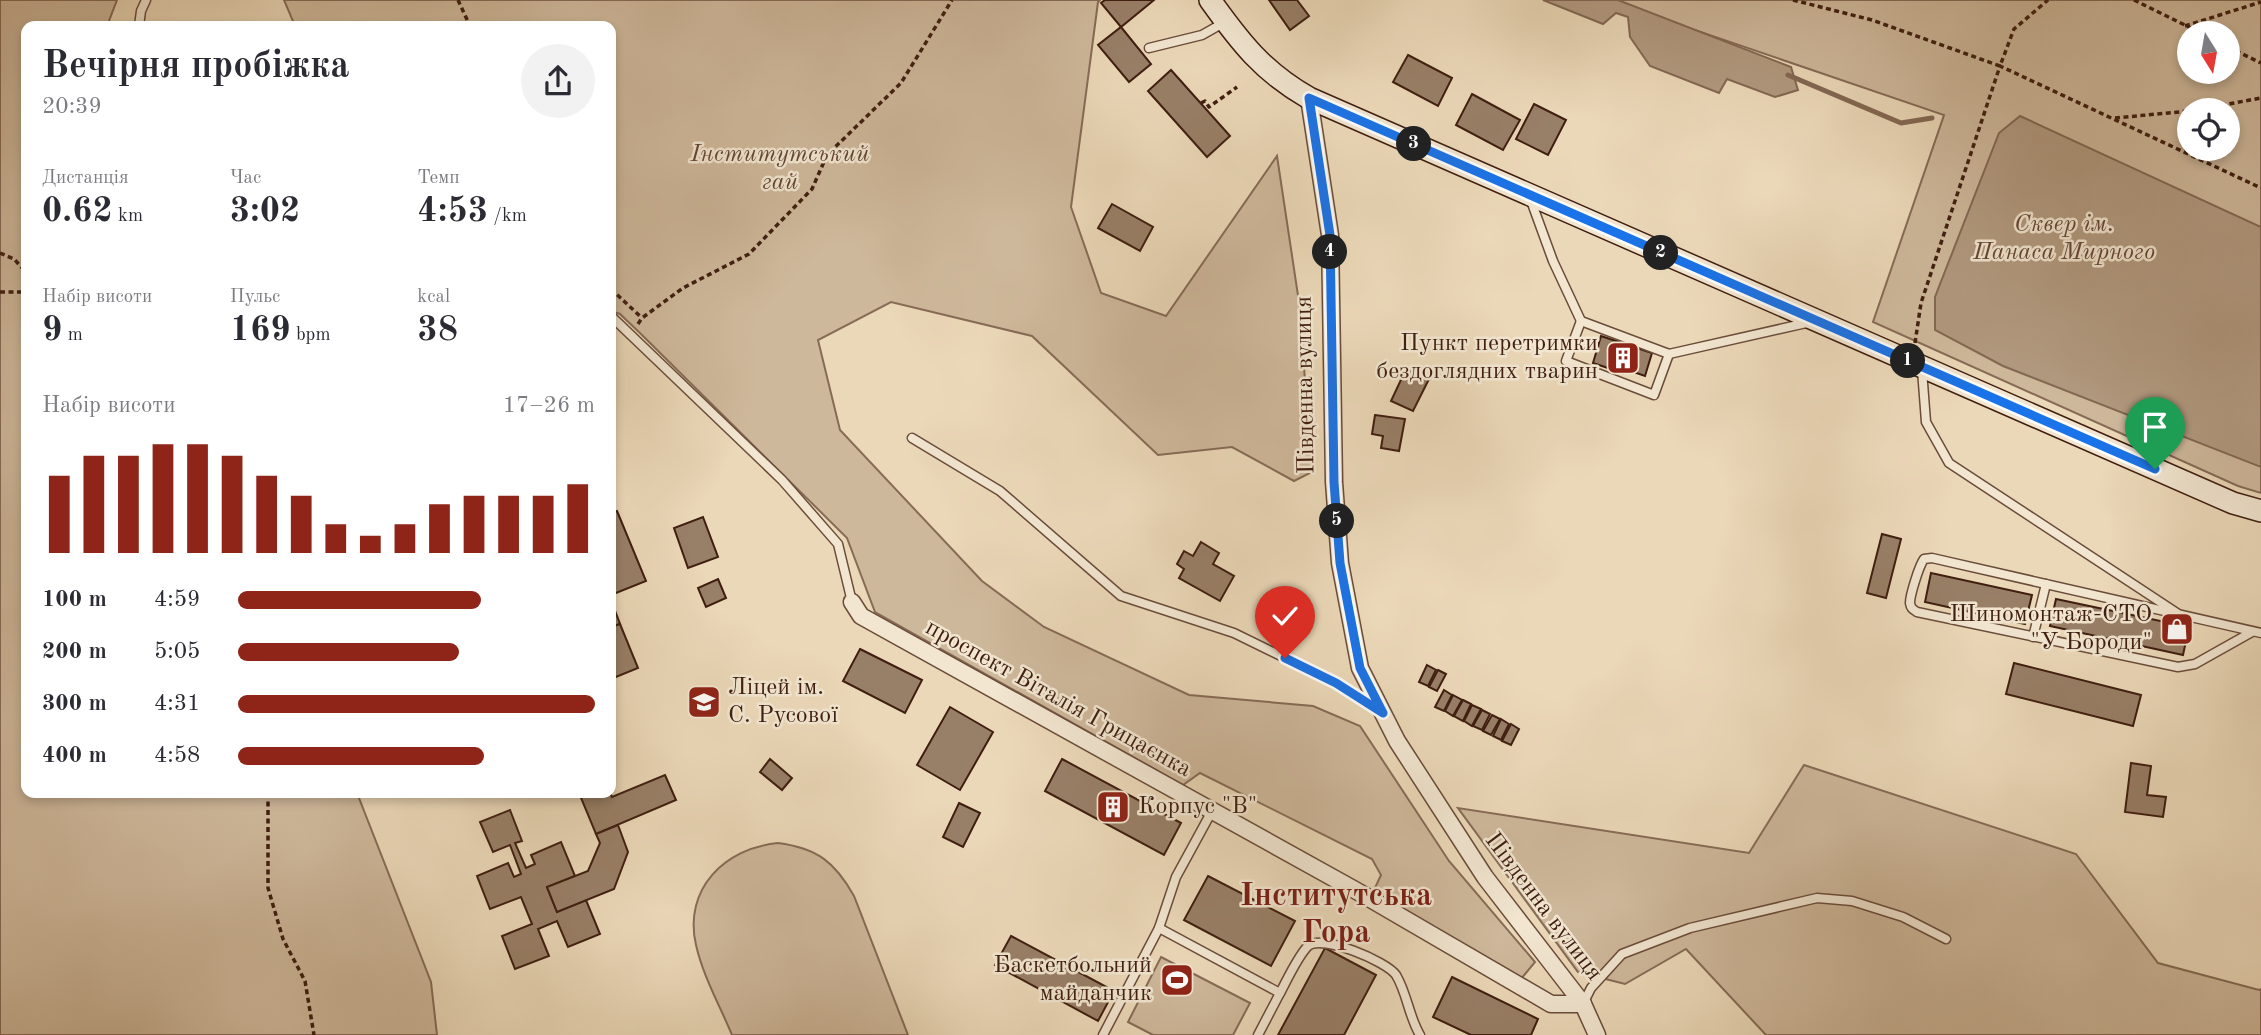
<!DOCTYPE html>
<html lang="uk">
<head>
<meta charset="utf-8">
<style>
	:root { --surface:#fff; --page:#f2f2f3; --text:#2b2b33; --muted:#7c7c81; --accent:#8f2418 }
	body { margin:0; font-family:"Old Standard TT",serif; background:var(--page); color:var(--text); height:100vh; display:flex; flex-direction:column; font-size:26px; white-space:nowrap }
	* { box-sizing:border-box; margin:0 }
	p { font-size:23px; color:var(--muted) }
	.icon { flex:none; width:38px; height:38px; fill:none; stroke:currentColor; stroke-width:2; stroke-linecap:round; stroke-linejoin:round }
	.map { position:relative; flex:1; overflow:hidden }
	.side { position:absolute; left:21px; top:21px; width:595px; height:777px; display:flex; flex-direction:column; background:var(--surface); border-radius:14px; box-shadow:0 4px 10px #0003 }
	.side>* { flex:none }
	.needle { width:46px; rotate:169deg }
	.controls { position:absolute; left:2177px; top:21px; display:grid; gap:14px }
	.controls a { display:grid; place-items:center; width:63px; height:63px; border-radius:50%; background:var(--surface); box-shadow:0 4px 10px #0003; font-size:35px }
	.pin { position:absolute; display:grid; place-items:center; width:60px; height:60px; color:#fff; margin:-72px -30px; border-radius:50% 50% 50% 0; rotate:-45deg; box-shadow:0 0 7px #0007 }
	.pin .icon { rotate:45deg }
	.km { position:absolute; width:35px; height:35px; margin:-18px; border-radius:50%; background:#222; color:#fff; font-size:19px; line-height:35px; text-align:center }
	.round { display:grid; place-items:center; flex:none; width:74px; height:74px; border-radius:37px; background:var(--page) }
	.summary { display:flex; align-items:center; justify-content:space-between; height:119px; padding:0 21px }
	h1 { font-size:38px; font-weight:700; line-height:52px }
	.metrics { display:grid; grid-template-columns:repeat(3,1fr); gap:10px; height:119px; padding:7px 21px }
	.metrics div { display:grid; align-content:center }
	.metrics b { font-size:35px; font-weight:700 }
	.metrics small { font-size:19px; font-weight:400 }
	.metrics p { font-size:19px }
	.chart { height:196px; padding:14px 21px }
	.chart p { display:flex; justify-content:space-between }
	.chart svg { width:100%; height:126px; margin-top:7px; stroke:var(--accent); stroke-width:6 }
	ul { padding:0 21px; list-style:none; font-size:23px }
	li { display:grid; grid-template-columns:112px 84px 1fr; align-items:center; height:52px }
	li i { height:18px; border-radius:9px; background:var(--accent) }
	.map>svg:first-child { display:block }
</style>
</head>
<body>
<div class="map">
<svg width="2261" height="1035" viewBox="0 0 2261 1035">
	<rect width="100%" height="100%" fill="#ebd8b8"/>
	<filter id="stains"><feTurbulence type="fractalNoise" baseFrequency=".00286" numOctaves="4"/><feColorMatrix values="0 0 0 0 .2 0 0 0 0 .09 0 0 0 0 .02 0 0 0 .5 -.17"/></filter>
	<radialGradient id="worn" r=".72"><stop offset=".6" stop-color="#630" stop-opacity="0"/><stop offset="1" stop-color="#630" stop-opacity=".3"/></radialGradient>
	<!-- green -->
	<g fill="#ceb89b" stroke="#866b56" stroke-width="2" fill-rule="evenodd">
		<polygon points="0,0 117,0 107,26 26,26 26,793 357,793 431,982 437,1035 0,1035"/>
		<polygon points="284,0 1100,0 1098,2 1071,207 1101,293 1166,316 1277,156 1299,302 1312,472 1294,481 1232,447 1158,455 1032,336 891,302 818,340 840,430 982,581 1044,627 1189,695 1313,706 1360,726 1449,861 1535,962 1521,979 1373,892 1381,875 1372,859 1200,773 1183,785 875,612 847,538 642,335 620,314 611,311 611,26 295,26"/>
		<path d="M 1607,0 L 2261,0 L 2261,493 L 2238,486 L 1873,322 L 1944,115 ZM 2189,33 L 2228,33 L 2228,72 L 2189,72 ZM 2189,110 L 2228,110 L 2228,149 L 2189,149 Z"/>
		<polygon points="1804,765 2076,854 2158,963 2259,990 2261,989 2261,1035 1766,1035 1686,949 1625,984 1578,972 1458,808 1749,853"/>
		<path d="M 778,843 C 817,848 835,862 854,896 L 908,1035 L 732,1035 C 720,1006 703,976 696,945 C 683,889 725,848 778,843 Z"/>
		<polygon points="1161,957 1250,1003 1233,1035 1153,1035 1128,1022"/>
	</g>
	<!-- water -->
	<g fill="#b1997f" stroke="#836853" stroke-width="2">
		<polygon points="1543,0 1618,0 1791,67 1798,90 1775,97 1727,79 1719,93 1650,66 1630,37 1628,17 1616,13 1603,24"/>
		<polygon points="2020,116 2261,227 2261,467 2003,366 1935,330 1935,297 1999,133"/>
	</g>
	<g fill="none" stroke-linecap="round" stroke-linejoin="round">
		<!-- stream -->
		<polyline stroke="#836853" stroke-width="5" points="1788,75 1901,123 1932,118"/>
	</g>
	<!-- building -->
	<g fill="#987f67" stroke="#3f1e10" stroke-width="2">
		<polygon points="1105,0 1154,0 1121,27 1101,3"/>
		<polygon points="1269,0 1297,0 1309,16 1290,30"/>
		<polygon points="1121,27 1151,64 1129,82 1098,45"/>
		<polygon points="1408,55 1452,78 1438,106 1393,82"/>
		<polygon points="1171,70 1230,136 1207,157 1148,91"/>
		<polygon points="1472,94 1520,120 1503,150 1456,125"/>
		<polygon points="1534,104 1566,120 1548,155 1516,139"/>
		<polygon points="1112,204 1153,227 1140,251 1098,228"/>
		<polygon points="1601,336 1652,353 1645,376 1625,369 1623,373 1593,363"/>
		<polygon points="1406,369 1429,379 1413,411 1391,401"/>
		<polygon points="1375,415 1405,419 1399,451 1381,448 1383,436 1372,434"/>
		<polygon points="617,511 646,581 611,595 611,513"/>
		<polygon points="703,517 718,557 688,568 674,528"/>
		<polygon points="1882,534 1901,539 1886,598 1867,593"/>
		<polygon points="1201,542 1219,553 1213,564 1234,576 1220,601 1179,578 1184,569 1177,564 1184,551 1193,556"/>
		<polygon points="1931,573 2032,595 2025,624 1925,602"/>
		<polygon points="718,579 726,598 706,607 698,588"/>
		<polygon points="2056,599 2189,627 2183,655 2050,626"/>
		<polygon points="611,600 620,624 611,627"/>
		<polygon points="620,624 638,668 611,679 611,627"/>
		<polygon points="860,649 922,680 905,713 843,681"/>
		<polygon points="2014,663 2141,695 2133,726 2006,694"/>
		<polygon points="1427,665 1436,670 1428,686 1419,682"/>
		<polygon points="1438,670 1446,674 1437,691 1429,687"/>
		<polygon points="1444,690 1452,695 1444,711 1435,707"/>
		<polygon points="1453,695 1462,700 1453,716 1445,711"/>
		<polygon points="1463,700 1471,704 1463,721 1454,716"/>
		<polygon points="1472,705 1481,709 1472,726 1464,721"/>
		<polygon points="950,707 993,732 960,790 917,765"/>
		<polygon points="1482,710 1490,714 1482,730 1473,726"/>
		<polygon points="1492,715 1500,719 1491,735 1483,731"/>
		<polygon points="1501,719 1509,724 1501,740 1493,736"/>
		<polygon points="1511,724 1519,729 1511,745 1502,741"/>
		<polygon points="770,759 792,778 782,790 760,772"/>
		<polygon points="1062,759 1181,823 1164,855 1045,791"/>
		<polygon points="2131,763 2151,766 2147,795 2166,797 2163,817 2125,812"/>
		<polygon points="665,775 676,800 596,834 579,793 610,793 612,797"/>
		<polygon points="959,803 980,813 963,847 943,837"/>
		<polygon points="510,810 522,841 515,843 526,868 535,864 531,855 561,842 575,876 547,887 557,912 586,900 600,934 568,947 557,921 538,929 549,956 515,969 502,936 532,924 521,897 490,909 477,876 508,863 514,877 521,874 510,845 493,852 480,822"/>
		<polygon points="618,825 628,852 614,889 557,912 547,887 588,871 600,843 596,834"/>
		<polygon points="1208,876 1295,921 1271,966 1184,920"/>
		<polygon points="1011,936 1114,991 1098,1021 995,965"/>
		<polygon points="1325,948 1376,975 1344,1035 1278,1035"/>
		<polygon points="1452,977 1538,1019 1531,1035 1471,1035 1433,1017"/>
	</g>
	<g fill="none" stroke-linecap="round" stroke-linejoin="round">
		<defs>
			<g id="service">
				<polyline points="139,26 141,11 146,0"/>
				<polyline points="1149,48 1202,35 1225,22"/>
				<polyline points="1530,198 1553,261 1581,321 1669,354 1811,322"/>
				<polyline points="611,318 613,318 782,480 838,544 852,602"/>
				<polyline points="1581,321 1566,361 1654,395 1669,354"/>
				<polyline points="1922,370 1926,422 1949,463 2177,613"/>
				<polyline points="912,438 1000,491 1121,596 1234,633 1336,683 1377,709"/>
				<path d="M 2252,632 L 2195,664 L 2178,667 L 1917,612 C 1913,609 1911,609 1910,603 C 1910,595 1919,566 1924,559 L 1932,558 L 2261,633"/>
				<polyline points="2033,637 2046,584"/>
				<path d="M 1159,928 L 1280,993 C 1287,980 1298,956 1308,946 C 1322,934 1386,961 1396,975 C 1407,993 1409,1017 1420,1035"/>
				<polyline points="1583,1004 1591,988 1622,954 1690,928 1817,898 1852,901 1903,917 1946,939"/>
				<polyline points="1103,1035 1159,928 1176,877 1212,811"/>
				<polyline points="1258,1035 1280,993"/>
			</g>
			<g id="minor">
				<polyline points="1309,98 1330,235 1334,482 1340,563 1360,668 1397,741 1485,877 1583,1004 1597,1035"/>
				<polyline points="852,602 861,616 1355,890 1551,1004 1583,1004"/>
			</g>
			<path id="secondary" d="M 1210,0 C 1240,42 1263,72 1309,98 L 2233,503 L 2261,511"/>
		</defs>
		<!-- service casing -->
		<use href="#service" stroke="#6a4c3a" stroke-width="11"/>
		<!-- minor casing -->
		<use href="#minor" stroke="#6a4c3a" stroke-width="19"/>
		<!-- secondary casing -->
		<use href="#secondary" stroke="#3f1e10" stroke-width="24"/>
		<!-- path -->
		<g stroke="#3f1e10" stroke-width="3.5" stroke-dasharray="5 3.5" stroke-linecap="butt">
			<polyline points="458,0 470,26"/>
			<polyline points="1793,0 1872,20 2000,66 2014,29 2048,0"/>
			<polyline points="2134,0 2201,33"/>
			<polyline points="2185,26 2261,2"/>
			<polyline points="2228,47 2261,63"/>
			<polyline points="1201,103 1205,101 1209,107 1237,87"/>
			<polyline points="2196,110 2261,98"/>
			<polyline points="2115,118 2189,111"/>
			<polyline points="0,253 14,259 26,272"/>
			<polyline points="611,289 642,318"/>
			<polyline points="0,292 26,292"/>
			<polyline points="638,324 642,318 683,288 749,254 812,189 827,155 901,83 952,0"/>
			<polyline points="1915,343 1921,303 2000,66 2261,188"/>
			<polyline points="268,793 268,888 283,939 305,981 314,1035"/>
		</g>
		<!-- service -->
		<use href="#service" stroke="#f2e6d1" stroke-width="8"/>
		<!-- minor -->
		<use href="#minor" stroke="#f2e6d1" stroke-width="16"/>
		<!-- secondary -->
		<use href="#secondary" stroke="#f2e6d1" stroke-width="21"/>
	</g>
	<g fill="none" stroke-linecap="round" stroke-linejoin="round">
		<defs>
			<polyline id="route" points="1285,658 1336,683 1383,713 1360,668 1340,563 1334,482 1330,235 1309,98 2155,469"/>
		</defs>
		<!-- route casing -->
		<use href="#route" stroke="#fff" stroke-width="14"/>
		<!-- route -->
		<use href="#route" stroke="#1a73e8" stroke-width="9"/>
	</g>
	<!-- icons -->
	<defs>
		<symbol id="building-square" viewBox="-11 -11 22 22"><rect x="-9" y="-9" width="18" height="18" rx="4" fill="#8f2418" stroke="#f2e6d1"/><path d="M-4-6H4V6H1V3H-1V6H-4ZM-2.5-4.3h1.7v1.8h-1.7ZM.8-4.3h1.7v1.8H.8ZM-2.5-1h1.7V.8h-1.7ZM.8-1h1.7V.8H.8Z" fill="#fff"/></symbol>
		<symbol id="shop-square" viewBox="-11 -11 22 22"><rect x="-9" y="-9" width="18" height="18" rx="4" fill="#8f2418" stroke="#f2e6d1"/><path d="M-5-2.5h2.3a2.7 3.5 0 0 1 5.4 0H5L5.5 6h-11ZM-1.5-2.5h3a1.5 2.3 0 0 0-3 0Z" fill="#fff"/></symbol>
		<symbol id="school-square" viewBox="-11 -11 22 22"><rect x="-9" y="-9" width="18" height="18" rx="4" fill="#8f2418" stroke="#f2e6d1"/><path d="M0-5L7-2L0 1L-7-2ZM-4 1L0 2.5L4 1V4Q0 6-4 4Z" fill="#fff"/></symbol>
		<symbol id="stadium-square" viewBox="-11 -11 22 22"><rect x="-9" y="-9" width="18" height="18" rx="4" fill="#8f2418" stroke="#f2e6d1"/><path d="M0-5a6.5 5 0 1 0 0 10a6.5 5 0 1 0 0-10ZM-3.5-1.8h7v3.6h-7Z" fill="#fff"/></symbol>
	</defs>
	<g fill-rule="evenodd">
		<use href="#building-square" x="1604" y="339" width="38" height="38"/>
		<use href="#shop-square" x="2158" y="610" width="38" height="38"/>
		<use href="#school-square" x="685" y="683" width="38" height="38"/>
		<use href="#building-square" x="1094" y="788" width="38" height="38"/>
		<use href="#stadium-square" x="1158" y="961" width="38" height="38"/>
	</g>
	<g text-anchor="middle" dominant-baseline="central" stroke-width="5" stroke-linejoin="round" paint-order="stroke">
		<!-- park labels -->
		<g font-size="24" font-style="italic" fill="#634433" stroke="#f2e6d1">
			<text x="780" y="155">Інститутський<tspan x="780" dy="28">гай</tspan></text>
			<text x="2064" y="225">Сквер ім.<tspan x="2064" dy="28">Панаса Мирного</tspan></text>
		</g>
		<!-- poi labels -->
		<g font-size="24" fill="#3f1e10" stroke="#f2e6d1" text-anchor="end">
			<text x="1598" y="344">Пункт перетримки<tspan x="1598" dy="28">бездоглядних тварин</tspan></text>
			<text x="2152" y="615">Шиномонтаж-СТО<tspan x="2152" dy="28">"У Бороди"</tspan></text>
			<text x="728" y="688" text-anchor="start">Ліцей ім.<tspan x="728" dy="28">С. Русової</tspan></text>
			<text x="1138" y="807" text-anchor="start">Корпус "В"</text>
			<text x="1152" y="966">Баскетбольний<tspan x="1152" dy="28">майданчик</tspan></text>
		</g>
		<!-- street labels -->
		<g font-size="24" fill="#3f1e10" stroke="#f2e6d1">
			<text transform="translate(1306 385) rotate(-91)">Південна вулиця</text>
			<text transform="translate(1058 699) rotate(29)">проспект Віталія Грицаєнка</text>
			<text transform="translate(1543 907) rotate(53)">Південна вулиця</text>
		</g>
		<!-- district labels -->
		<g font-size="32" font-weight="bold" fill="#7a1f14" stroke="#f2e6d1">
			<text x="1336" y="897">Інститутська<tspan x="1336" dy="37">Гора</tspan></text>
		</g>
	</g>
	<rect width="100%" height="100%" filter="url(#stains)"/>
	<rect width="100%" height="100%" fill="url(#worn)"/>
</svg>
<div class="controls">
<a><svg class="needle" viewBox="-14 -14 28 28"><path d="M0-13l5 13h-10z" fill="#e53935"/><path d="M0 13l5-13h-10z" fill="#7c7c81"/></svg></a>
<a><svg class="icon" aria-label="locate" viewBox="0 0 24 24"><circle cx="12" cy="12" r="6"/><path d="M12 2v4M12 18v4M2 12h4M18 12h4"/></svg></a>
</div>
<div class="pin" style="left:2155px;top:469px;background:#1e9e55"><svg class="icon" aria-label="arrive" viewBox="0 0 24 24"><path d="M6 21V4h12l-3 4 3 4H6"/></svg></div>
<div class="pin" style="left:1285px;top:658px;background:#d93025"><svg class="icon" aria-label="check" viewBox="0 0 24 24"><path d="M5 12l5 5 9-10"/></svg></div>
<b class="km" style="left:1908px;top:361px">1</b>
<b class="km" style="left:1661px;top:253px">2</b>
<b class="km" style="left:1414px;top:144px">3</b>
<b class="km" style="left:1330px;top:252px">4</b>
<b class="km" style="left:1337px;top:521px">5</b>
<section class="side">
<div class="summary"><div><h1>Вечірня пробіжка</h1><p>20:39</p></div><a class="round"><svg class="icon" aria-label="share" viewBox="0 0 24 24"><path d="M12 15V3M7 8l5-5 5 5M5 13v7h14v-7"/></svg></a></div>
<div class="metrics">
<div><p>Дистанція</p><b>0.62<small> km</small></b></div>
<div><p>Час</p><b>3:02</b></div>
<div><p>Темп</p><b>4:53<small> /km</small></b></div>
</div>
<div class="metrics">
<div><p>Набір висоти</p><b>9<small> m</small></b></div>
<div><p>Пульс</p><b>169<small> bpm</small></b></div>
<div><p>kcal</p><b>38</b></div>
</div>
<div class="chart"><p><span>Набір висоти</span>17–26 m</p>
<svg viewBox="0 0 160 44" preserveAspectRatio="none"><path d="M5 44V17M15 44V10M25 44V10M35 44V6M45 44V6M55 44V10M65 44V17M75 44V24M85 44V34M95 44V38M105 44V34M115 44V27M125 44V24M135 44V24M145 44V24M155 44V20"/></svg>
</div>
<ul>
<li><b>100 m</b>4:59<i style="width:68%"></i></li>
<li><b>200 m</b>5:05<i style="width:62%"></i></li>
<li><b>300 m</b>4:31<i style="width:100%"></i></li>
<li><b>400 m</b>4:58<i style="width:69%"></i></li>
</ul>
</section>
</div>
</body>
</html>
